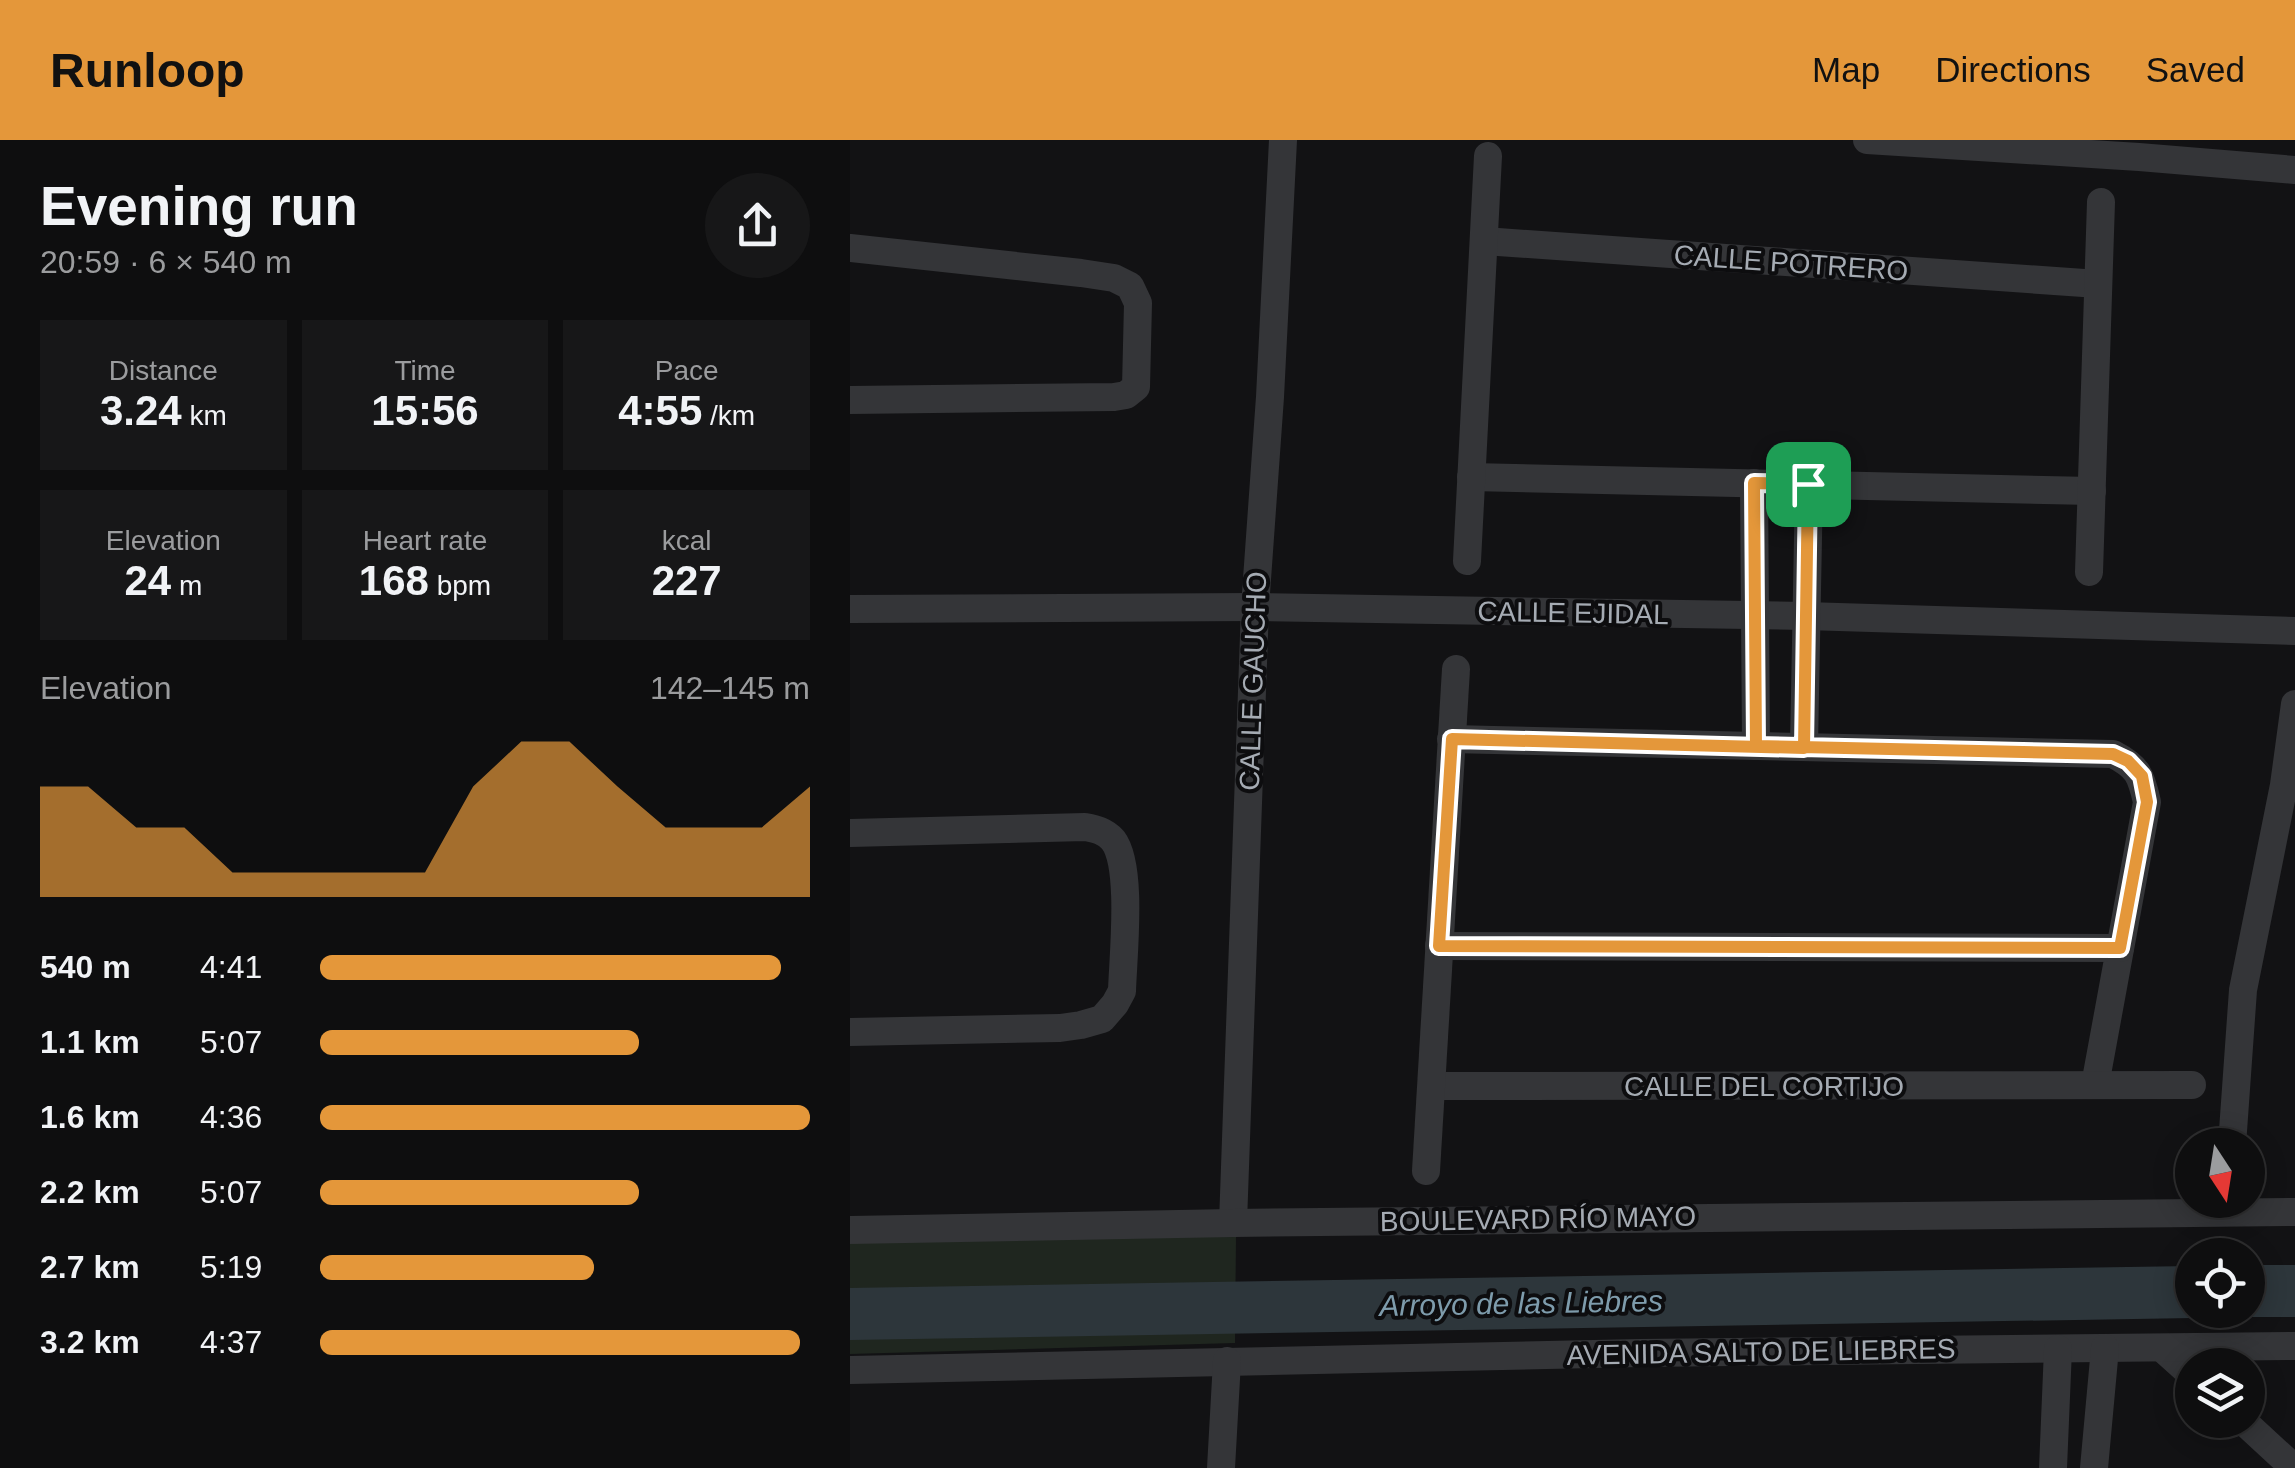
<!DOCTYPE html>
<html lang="en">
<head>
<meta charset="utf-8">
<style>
	:root { --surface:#0e0e0f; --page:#171718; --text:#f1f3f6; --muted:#9b9c9e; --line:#2e2e2f; --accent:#e4973a }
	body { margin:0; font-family:Helvetica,sans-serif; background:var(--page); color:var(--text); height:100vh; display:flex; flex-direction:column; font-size:38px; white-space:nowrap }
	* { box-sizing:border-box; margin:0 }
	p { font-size:32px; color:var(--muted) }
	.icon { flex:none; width:55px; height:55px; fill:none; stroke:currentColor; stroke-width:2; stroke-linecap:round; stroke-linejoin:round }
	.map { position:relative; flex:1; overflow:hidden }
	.sheet { display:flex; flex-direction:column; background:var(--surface); width:850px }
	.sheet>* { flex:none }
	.needle { width:65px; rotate:168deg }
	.tools { position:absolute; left:1325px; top:988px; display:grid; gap:20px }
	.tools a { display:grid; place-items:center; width:90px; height:90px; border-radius:50%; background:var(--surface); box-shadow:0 5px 25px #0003,0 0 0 2px var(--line); font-size:50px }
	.pin { position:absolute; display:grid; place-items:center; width:85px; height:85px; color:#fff; margin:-42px; border-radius:20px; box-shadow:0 5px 15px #0006 }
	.round { display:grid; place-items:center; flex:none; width:105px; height:105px; border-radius:52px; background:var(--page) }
	.head { display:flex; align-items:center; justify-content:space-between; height:170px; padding:0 40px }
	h1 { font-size:55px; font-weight:800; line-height:75px }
	.figures { display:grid; grid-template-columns:repeat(3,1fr); gap:15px; height:170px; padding:10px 40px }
	.figures div { display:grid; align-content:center; border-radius:0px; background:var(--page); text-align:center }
	.figures b { font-size:42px; font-weight:800 }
	.figures small { font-size:28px; font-weight:400 }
	.figures p { font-size:28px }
	.chart { height:280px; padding:20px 40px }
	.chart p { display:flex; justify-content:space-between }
	.chart svg { width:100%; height:180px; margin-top:10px; fill:var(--accent); opacity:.7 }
	ul { padding:0 40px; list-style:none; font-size:32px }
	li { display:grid; grid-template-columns:160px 120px 1fr; align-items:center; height:75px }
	li i { height:25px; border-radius:12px; background:var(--accent) }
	header { display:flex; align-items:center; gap:60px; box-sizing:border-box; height:140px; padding:0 50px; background:var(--accent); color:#111 }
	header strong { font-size:48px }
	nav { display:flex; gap:55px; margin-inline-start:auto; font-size:35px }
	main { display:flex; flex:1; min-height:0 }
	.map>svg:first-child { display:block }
</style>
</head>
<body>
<header>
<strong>Runloop</strong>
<nav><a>Map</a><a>Directions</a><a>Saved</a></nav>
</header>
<main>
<section class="sheet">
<div class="head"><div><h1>Evening run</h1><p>20:59 · 6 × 540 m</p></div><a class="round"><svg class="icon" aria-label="share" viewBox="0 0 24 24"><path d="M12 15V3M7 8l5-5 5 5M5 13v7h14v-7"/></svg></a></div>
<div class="figures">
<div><p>Distance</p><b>3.24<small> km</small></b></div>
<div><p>Time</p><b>15:56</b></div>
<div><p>Pace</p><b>4:55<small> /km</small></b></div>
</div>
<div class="figures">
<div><p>Elevation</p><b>24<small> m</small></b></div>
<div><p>Heart rate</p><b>168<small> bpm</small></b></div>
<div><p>kcal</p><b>227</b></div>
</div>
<div class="chart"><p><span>Elevation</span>142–145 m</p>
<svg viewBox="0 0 160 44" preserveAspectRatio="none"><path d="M0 44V17L10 17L20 27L30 27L40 38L50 38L60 38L70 38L80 38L90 17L100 6L110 6L120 17L130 27L140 27L150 27L160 17V44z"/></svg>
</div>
<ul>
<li><b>540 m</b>4:41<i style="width:94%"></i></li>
<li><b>1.1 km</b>5:07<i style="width:65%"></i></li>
<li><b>1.6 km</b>4:36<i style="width:100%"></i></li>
<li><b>2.2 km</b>5:07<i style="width:65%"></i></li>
<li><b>2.7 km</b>5:19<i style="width:56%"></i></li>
<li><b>3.2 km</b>4:37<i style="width:98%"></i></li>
</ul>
</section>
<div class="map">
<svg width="1445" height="1328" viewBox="0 0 1445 1328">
	<rect width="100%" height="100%" fill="#121214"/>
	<!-- green -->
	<polygon fill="#1f261f" points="386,1095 385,1203 0,1214 0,1101"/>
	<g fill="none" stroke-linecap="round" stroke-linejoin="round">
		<!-- river -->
		<g stroke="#2d363b" stroke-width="52">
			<polyline points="1398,1151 1445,1151"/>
			<polyline points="0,1174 1342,1152"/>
		</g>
		<!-- minor -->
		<g stroke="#343538" stroke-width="28">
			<polyline points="1017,0 1289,17 1445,30"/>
			<polyline points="634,101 1248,144"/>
			<polyline points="0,108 231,133 264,138 280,146 288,163 286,247 276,255 264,257 0,260"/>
			<polyline points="621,337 1242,351"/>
			<polyline points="904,343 906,606"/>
			<polyline points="617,421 638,16"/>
			<polyline points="1239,432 1251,62"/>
			<polyline points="0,469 405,467 956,476 1445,491"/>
			<path d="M 601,599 L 1263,614 C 1288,627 1291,635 1297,662 L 1245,945"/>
			<polyline points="954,607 959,345"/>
			<path d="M 0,693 L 235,687 C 246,689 255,691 263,700 C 283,726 273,816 272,851 L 265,864 L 252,879 L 231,885 L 210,888 L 0,892"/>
			<polyline points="589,806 1270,808"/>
			<polyline points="583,946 1342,945"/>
			<polyline points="1382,1005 1393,850 1434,645 1445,564"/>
			<polyline points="576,1031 606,529"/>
			<polyline points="383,1083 405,467 420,257 433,0"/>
			<polyline points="0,1090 383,1083 1445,1072"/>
			<polyline points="1312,1208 1342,1235"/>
			<polyline points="0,1230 790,1213 1445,1206"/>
			<polyline points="1392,1280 1444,1328"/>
			<polyline points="371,1328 377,1221"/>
			<polyline points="1203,1328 1208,1209"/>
			<polyline points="1244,1328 1255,1208"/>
		</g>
	</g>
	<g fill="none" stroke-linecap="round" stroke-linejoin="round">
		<defs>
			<path id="route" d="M 958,344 L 954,608 L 602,599 L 589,806 L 1270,808 L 1297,662 L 1292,636 L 1278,621 L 1263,614 C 1144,611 1025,609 906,606 L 904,343 L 958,344"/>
		</defs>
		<!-- route casing -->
		<use href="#route" stroke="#fff" stroke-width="20"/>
		<!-- route -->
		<use href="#route" stroke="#e4973a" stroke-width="12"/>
	</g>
	<g text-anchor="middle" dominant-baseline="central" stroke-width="8" stroke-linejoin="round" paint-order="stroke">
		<!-- street labels -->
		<g font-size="28" fill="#a5abb3" stroke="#0d0d0f">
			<text transform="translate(941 123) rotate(4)">CALLE POTRERO</text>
			<text transform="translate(723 473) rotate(1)">CALLE EJIDAL</text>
			<text transform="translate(403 541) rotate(-88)">CALLE GAUCHO</text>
			<text x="914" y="946">CALLE DEL CORTIJO</text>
			<text transform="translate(688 1079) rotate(-1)">BOULEVARD RÍO MAYO</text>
			<text transform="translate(911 1212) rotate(-1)">AVENIDA SALTO DE LIEBRES</text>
		</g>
		<!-- water labels -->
		<g font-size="30" font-style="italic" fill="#7e9cac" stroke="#0d0d0f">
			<text transform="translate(671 1163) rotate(-1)">Arroyo de las Liebres</text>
		</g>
	</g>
</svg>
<div class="tools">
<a><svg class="needle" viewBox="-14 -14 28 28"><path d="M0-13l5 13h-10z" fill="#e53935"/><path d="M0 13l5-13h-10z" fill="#9b9c9e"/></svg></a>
<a><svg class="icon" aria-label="locate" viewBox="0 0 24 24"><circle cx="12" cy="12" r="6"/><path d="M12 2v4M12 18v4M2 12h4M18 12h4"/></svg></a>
<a><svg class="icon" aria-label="layers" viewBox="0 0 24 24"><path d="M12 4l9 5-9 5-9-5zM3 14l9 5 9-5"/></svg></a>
</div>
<div class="pin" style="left:958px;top:344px;background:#1e9e55"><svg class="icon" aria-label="arrive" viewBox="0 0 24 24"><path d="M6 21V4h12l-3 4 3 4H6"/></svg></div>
</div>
</main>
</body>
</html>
